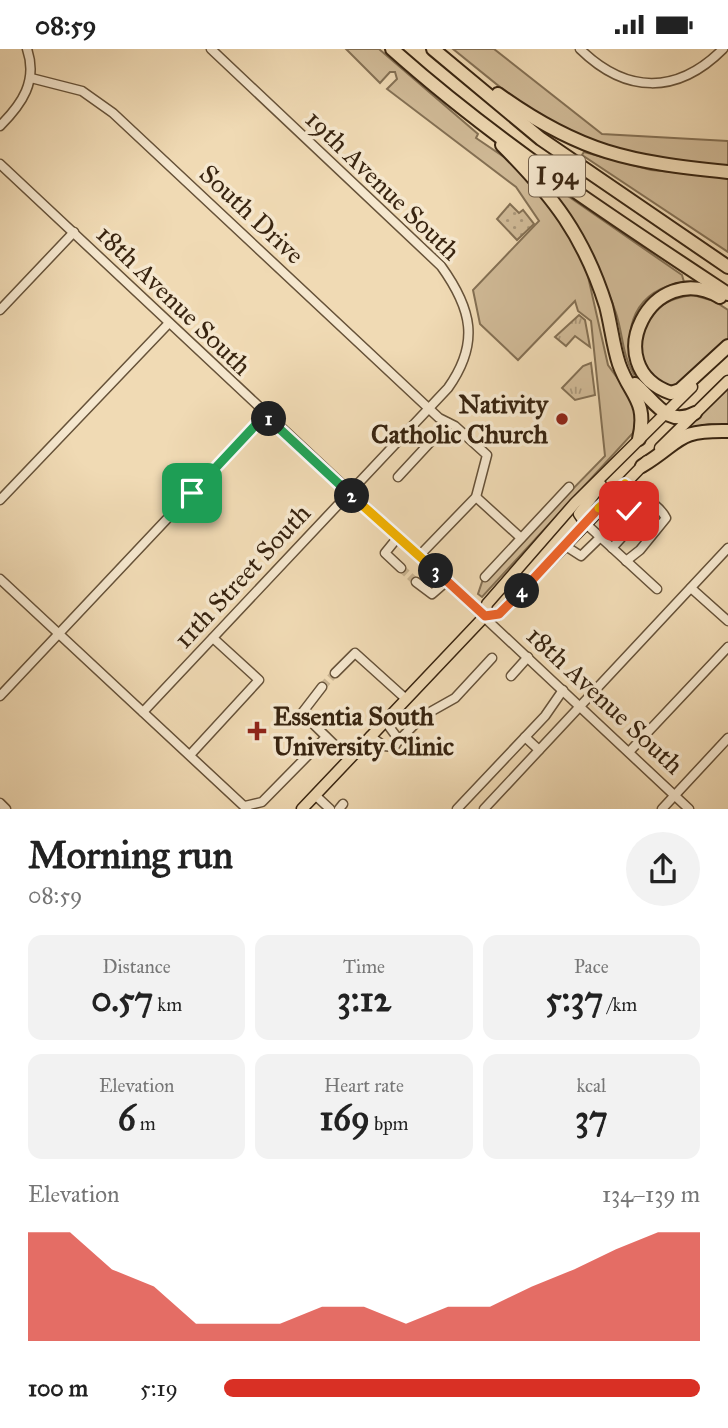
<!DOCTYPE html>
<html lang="en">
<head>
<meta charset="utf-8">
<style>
	:root { --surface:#fff; --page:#f2f2f2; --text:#222; --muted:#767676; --accent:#d93025 }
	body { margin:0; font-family:"IM FELL Great Primer",serif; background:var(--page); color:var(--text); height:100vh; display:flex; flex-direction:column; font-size:26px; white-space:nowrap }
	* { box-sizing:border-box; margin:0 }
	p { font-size:23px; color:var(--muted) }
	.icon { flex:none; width:38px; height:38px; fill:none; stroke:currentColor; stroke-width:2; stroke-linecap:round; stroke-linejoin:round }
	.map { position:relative; height:760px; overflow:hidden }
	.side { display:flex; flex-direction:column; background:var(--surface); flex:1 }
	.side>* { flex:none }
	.pin { position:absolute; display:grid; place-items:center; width:60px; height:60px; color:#fff; margin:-30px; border-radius:14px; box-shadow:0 4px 10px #0006 }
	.km { position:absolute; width:35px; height:35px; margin:-18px; border-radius:50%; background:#222; color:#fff; font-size:19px; line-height:35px; text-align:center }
	.round { display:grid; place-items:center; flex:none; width:74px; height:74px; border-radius:37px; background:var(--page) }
	.summary { display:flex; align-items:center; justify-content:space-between; height:119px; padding:0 28px }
	h1 { font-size:38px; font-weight:700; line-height:52px }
	.figures { display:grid; grid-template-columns:repeat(3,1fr); gap:10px; height:119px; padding:7px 28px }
	.figures div { display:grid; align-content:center; border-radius:14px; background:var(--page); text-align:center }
	.figures b { font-size:35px; font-weight:700 }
	.figures small { font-size:19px; font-weight:400 }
	.figures p { font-size:19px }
	.chart { height:196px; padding:14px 28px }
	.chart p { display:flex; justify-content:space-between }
	.chart svg { width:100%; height:126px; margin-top:7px; fill:var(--accent); opacity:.7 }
	ul { padding:0 28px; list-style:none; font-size:23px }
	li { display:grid; grid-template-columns:112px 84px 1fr; align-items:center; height:52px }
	li i { height:18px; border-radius:9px; background:var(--accent) }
	.status { display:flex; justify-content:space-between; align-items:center; height:49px; padding:0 35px; background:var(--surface); direction:ltr }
	.status svg { height:19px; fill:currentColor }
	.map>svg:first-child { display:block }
</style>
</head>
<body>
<div class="status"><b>08:59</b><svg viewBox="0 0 49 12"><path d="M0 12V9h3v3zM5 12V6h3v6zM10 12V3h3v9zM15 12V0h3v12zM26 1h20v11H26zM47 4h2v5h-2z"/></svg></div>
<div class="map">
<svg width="728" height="760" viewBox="0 0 728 760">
	<defs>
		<pattern id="park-tufts" width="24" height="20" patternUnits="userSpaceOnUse" patternTransform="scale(1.75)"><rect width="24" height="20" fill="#d1bb98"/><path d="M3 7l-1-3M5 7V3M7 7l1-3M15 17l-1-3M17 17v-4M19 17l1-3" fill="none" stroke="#ab987b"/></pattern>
		<pattern id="garden-dots" width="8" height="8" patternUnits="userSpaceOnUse" patternTransform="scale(1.75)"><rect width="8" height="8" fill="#d1bb98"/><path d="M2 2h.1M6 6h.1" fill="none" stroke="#ab987b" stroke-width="1.8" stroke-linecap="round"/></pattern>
	</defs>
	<rect width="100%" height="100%" fill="#f0dab4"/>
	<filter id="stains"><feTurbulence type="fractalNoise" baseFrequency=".00286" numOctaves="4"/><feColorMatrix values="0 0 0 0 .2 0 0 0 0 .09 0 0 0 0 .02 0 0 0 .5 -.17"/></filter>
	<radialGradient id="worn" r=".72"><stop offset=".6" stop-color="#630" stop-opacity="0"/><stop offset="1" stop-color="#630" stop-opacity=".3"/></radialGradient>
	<!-- grass -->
	<g fill="#d1bb98" stroke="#847054" stroke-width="2">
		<polygon points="346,0 379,0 478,85 476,89 513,114 555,163 576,198 587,223 608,316 637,356 640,370 633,384 482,548 478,545 482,533 605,407 591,272 578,262 575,252 518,311 480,275 473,241 539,172 516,138 387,40 397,30 395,23 390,23 380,34"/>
		<polygon points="453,0 494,0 602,85 728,92 728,119 629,107 542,72"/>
		<polygon points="584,103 651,121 728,128 728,203 582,106"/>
		<path d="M 549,134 L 682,226 L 684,233 C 635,241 620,279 637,323 L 634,326 C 622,306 623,285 616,264 C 601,218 572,177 547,137 Z"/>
		<path d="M 693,246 L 714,252 L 728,261 L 728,290 L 679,334 C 641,352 612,255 693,246 Z"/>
		<polygon points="728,339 728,377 709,375 686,380"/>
	</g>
	<!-- park -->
	<g fill="url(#park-tufts)" stroke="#847054" stroke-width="2">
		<polygon points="579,266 585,271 590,298 575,287 566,297 555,288"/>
		<polygon points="591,314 595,346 575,351 562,339 583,317"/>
	</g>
	<!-- garden -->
	<polygon fill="url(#garden-dots)" stroke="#847054" stroke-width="2" points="510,155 519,164 523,161 534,175 517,191 497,170"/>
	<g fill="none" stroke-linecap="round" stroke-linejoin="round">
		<!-- minor-tunnel -->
		<g stroke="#cbb693" stroke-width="8" stroke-dasharray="8 4" stroke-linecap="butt">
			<polyline points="401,519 416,533"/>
			<polyline points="322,638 335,624"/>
		</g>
		<defs>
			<g id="minor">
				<path d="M 580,0 C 626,45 677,46 723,0"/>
				<polyline points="31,29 82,42 113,64 439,369 455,377 487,406 476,448 419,507"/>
				<path d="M 0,77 C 22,55 38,32 27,0"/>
				<path d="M 0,115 C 230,329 458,546 689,760"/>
				<polyline points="0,261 74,183"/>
				<polyline points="398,428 448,374"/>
				<path d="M 625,435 C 638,448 657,452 666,469 L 640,501 L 626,512"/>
				<polyline points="476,448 521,489"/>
				<polyline points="0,451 169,274"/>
				<polyline points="625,459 631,455 629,462"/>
				<polyline points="620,465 616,473 623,468"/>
				<polyline points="585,474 657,540"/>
				<polyline points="398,488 385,504 401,519"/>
				<polyline points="564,496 581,507 616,473"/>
				<polyline points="612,499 653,454"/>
				<polyline points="485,528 569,438"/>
				<polyline points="0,530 247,760"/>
				<polyline points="416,533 432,545 447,532"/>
				<polyline points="691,539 728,572"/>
				<polyline points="335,624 355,604 406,650"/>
				<polyline points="511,627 528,608"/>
				<polyline points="322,638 302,664 349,710"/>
				<polyline points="0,647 265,366"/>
				<path d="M 143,663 L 448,339 C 480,294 472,260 441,217 L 211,0"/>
				<polyline points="370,687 384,697 394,698 399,691 385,672"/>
				<polyline points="525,688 539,701"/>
				<polyline points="399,691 423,667 455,649 492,609"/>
				<polyline points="629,703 728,598"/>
				<polyline points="190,706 259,631 213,589"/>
				<polyline points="315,746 330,760"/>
				<polyline points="0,754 6,760"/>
				<polyline points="245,757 262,753 326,688"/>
				<polyline points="339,760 343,755"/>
				<polyline points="457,760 545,667 563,641"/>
				<polyline points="484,760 728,499"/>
				<polyline points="662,760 728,689"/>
			</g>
			<g id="major">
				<polyline points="660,399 728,332"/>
				<polyline points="585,474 579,465 601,436"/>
				<polyline points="485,567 499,565 647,412"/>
				<polyline points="302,760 485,567 487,555 575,454 692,338"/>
			</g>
			<g id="highway">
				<path d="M 392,0 C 495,92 613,169 728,245"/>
				<polyline points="433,0 541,90 728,218"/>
				<path d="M 498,45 C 580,104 629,113 728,123"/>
				<path d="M 502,96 C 553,147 584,187 606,257 C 611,276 613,297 619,315 C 630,347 648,351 639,390"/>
				<path d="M 720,248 C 652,208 596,318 671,344 L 680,341 L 728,297"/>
				<path d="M 635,335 C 655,352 667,379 695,364"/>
				<path d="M 642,417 C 683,392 675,381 728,382"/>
			</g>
		</defs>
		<!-- minor casing -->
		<use href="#minor" stroke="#665239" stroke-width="11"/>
		<!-- major casing -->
		<use href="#major" stroke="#382410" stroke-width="13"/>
		<!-- highway casing -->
		<use href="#highway" stroke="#382410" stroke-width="16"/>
		<!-- minor -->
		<use href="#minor" stroke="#f5e7ce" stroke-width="8"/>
		<!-- major -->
		<use href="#major" stroke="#f0dab4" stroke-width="10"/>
		<!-- highway -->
		<use href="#highway" stroke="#f0dab4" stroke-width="12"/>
	</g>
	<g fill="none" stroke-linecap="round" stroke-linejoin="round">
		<defs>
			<polyline id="split-1" points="192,444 265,366 269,370"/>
			<polyline id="split-2" points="269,370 352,447"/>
			<polyline id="split-3" points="352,447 436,522"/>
			<polyline id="split-4" points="436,522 485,567 499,565 522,542"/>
			<polyline id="split-5" points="522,542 599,459"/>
			<polyline id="split-6" points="599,459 625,435 639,447 629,462"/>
		</defs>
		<!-- split-1 casing -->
		<use href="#split-1" stroke="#fff" stroke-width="14"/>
		<!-- split-2 casing -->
		<use href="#split-2" stroke="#fff" stroke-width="14"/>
		<!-- split-3 casing -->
		<use href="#split-3" stroke="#fff" stroke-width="14"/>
		<!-- split-4 casing -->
		<use href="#split-4" stroke="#fff" stroke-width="14"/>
		<!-- split-5 casing -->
		<use href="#split-5" stroke="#fff" stroke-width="14"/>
		<!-- split-6 casing -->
		<use href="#split-6" stroke="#fff" stroke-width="14"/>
		<!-- split-1 -->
		<use href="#split-1" stroke="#22a559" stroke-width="9"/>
		<!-- split-2 -->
		<use href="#split-2" stroke="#22a559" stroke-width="9"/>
		<!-- split-3 -->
		<use href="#split-3" stroke="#f5b400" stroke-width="9"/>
		<!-- split-4 -->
		<use href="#split-4" stroke="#f0652b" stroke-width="9"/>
		<!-- split-5 -->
		<use href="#split-5" stroke="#f0652b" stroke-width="9"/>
		<!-- split-6 -->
		<use href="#split-6" stroke="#f5b400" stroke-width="9"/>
	</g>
	<!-- markers -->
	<g fill="#8f2418" stroke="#f5e7ce" stroke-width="2.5">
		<circle cx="562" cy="370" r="7"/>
		<path d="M253.5 671.5h7v7h7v7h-7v7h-7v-7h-7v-7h7z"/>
	</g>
	<g text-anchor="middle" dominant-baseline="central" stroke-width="7" stroke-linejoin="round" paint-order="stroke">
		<!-- shield labels -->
		<rect fill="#f5e7ce" stroke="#715e49" stroke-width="2" x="529" y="106.5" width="56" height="41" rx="5"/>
		<g font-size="24" font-weight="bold" fill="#382410">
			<text x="557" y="127">I 94</text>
		</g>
		<!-- street labels -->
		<g font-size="26" fill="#382410" stroke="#f5e7ce">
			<text transform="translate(383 136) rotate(44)">19th Avenue South</text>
			<text transform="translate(252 165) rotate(43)">South Drive</text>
			<text transform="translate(174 251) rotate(44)">18th Avenue South</text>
			<text transform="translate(242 527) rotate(-47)">11th Street South</text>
			<text transform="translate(605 651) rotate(43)">18th Avenue South</text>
		</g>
		<!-- poi labels -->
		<g font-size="26" font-weight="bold" fill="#382410" stroke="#f5e7ce" text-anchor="end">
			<text x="548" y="355">Nativity<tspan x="548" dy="30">Catholic Church</tspan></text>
			<text x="273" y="667" text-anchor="start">Essentia South<tspan x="273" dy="30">University Clinic</tspan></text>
		</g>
	</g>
	<rect width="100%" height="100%" filter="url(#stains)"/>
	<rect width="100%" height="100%" fill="url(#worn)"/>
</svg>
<div class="pin" style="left:192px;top:444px;background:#1e9e55"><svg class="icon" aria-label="arrive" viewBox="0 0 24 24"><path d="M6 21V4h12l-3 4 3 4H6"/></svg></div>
<div class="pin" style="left:629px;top:462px;background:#d93025"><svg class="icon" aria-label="check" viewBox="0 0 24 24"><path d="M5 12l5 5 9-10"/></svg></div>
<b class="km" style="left:269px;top:370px">1</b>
<b class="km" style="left:352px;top:447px">2</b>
<b class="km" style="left:436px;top:522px">3</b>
<b class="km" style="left:522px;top:542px">4</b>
</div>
<section class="side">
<div class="summary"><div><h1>Morning run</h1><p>08:59</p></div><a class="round"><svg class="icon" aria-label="share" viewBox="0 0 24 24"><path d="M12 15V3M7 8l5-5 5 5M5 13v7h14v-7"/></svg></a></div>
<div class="figures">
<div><p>Distance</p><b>0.57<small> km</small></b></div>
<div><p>Time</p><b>3:12</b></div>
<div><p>Pace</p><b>5:37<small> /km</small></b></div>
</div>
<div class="figures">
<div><p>Elevation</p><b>6<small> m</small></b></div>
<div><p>Heart rate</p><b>169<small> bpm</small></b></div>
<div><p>kcal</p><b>37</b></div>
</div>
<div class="chart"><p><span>Elevation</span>134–139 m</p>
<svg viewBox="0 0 160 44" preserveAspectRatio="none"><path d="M0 44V6L10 6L20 19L30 25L40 38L50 38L60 38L70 32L80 32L90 38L100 32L110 32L120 25L130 19L140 12L150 6L160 6V44z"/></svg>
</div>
<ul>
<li><b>100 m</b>5:19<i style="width:100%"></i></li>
</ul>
</section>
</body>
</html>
